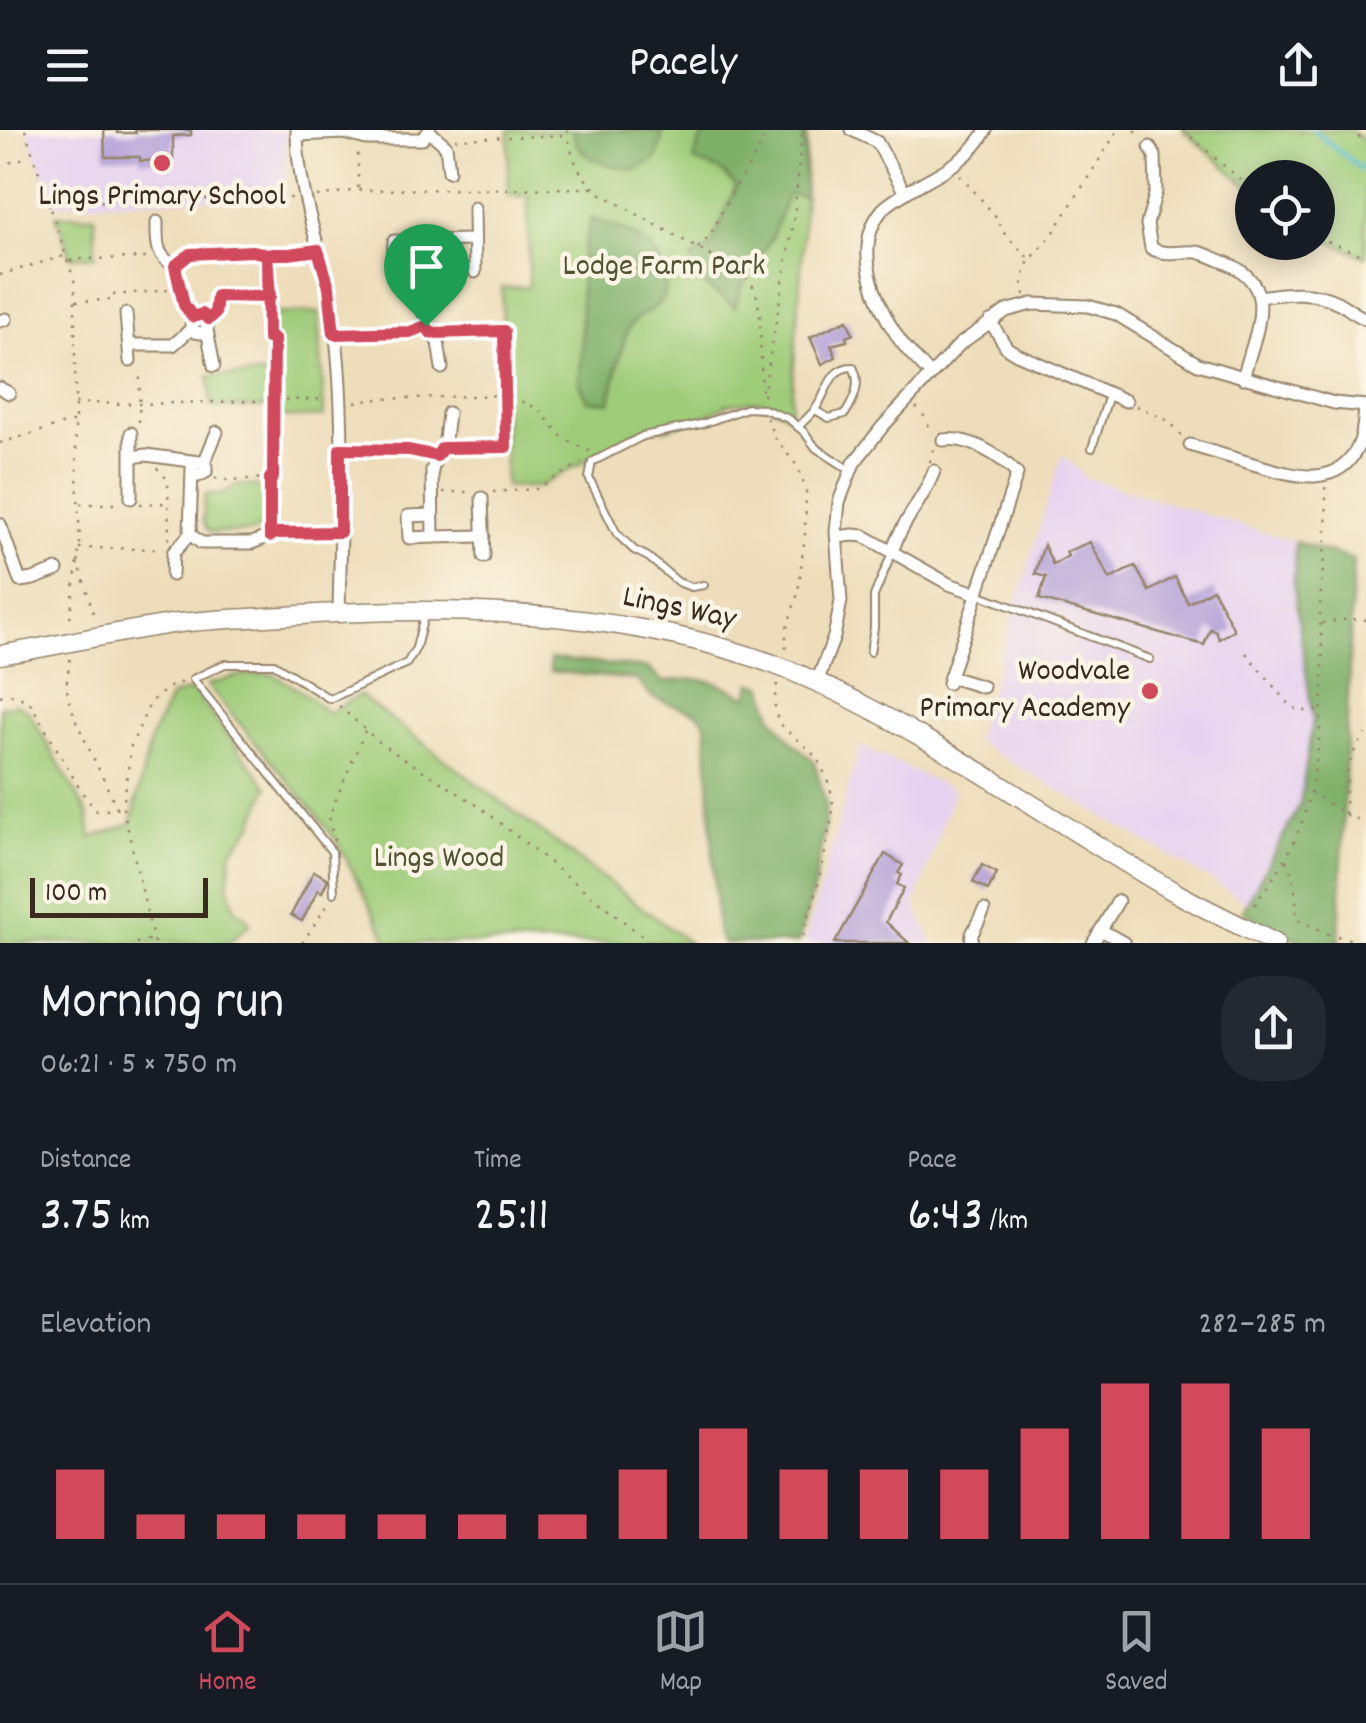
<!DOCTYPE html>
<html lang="en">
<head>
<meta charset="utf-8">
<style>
	:root { --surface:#171b24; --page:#242831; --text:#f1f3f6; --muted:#9ea1a6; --line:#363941; --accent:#d1495b }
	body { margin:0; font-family:Dekko,sans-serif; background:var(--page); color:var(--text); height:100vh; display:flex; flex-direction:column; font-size:38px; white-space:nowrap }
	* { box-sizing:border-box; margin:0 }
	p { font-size:32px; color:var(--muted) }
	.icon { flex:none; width:55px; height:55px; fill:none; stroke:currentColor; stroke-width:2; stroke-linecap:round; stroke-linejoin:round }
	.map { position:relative; height:813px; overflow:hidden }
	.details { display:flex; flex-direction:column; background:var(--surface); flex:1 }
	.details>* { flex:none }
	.buttons { position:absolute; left:1235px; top:30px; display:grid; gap:20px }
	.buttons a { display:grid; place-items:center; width:100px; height:100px; border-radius:50%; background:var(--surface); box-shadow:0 5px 25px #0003; font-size:50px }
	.scale { position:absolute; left:30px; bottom:25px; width:178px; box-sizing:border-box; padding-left:10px; border:5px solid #3b2a1e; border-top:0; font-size:28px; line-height:35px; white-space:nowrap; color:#3b2a1e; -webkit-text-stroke:8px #fcf5e5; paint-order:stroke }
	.pin { position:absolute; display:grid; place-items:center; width:85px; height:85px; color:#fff; margin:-102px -42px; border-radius:50% 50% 50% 0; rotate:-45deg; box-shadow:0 0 10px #0007 }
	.pin .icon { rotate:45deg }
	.round { display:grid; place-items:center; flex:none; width:105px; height:105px; border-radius:40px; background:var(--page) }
	.summary { display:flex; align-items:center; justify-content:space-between; height:170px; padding:0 40px }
	h1 { font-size:55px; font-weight:600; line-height:75px }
	.metrics { display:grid; grid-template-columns:repeat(3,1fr); gap:15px; height:170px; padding:10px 40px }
	.metrics div { display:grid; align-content:center }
	.metrics b { font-size:50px; font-weight:600 }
	.metrics small { font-size:28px; font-weight:400 }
	.metrics p { font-size:28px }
	.chart { height:280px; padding:20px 40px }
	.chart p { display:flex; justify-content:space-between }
	.chart svg { width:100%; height:180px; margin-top:10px; stroke:var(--accent); stroke-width:6 }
	header { display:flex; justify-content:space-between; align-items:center; height:130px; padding:0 40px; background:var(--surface); font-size:45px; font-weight:600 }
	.tabs { display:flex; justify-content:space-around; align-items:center; height:140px; border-top:2px solid var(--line); background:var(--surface); font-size:28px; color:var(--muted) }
	.tabs a { display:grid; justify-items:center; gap:5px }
	.tabs .active { color:var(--accent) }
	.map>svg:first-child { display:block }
</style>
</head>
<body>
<header><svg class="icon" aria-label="menu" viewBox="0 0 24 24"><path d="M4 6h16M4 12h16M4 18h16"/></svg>Pacely<svg class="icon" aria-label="share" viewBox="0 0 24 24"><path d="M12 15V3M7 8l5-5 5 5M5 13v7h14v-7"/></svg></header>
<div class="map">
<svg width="1366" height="813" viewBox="0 0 1366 813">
	<rect width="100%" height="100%" fill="#fcf5e5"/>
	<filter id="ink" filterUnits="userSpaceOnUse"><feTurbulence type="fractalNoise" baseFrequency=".01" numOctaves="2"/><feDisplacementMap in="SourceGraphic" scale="20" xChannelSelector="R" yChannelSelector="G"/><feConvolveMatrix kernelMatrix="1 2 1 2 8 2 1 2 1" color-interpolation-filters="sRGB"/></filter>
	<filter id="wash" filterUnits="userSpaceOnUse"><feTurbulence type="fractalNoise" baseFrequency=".0048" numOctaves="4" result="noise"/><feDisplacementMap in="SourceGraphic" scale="40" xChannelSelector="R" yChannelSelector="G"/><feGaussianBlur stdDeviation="2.25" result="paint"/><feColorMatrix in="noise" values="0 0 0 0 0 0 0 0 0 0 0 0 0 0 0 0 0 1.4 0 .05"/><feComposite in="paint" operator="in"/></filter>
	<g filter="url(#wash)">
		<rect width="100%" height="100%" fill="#edddba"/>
		<!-- built -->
		<g fill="#e6d2f0">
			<polygon points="27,0 286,0 286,67 53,74"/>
			<polygon points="1062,324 1086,348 1295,412 1294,458 1313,590 1300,675 1246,773 1221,756 975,611"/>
			<polygon points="860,616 954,660 915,775 933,813 805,813"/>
		</g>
		<!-- green -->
		<g fill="#9fcc79" stroke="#6d7b4c" stroke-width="2.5">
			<polygon points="509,0 807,0 802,128 790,286 762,271 728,274 706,286 668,298 643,299 538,357 505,357 502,158 529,157 528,66 508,66"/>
			<polygon points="1183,0 1351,0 1366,12 1366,127 1318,107 1318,48 1252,48 1252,60"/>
			<polygon points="56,85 95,86 95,126 71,127"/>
			<polygon points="319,182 324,286 272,288 271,278 211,277 209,246 271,245 272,184"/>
			<polygon points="236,355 266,356 263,397 254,402 209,402 203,392 205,364 223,364"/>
			<polygon points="273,544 305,564 328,583 359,565 689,813 389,813 338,713 317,685 207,555 241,545"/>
			<polygon points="192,560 268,657 252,696 232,720 228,756 235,780 245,786 250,794 228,813 0,813 0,577 17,574 29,582 88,684 91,708 131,694 151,608 171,566"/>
		</g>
		<!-- forest -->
		<g fill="#7fb069" stroke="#5d6d44" stroke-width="2.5">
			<path d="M 573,0 L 660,0 L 662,9 L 656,29 L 635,40 C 610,35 575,31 573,0 Z"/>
			<polygon points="711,0 804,0 805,67 788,64 771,109 742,156 735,177 693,147 692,128 711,117 736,56 721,41 693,31 700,11"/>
			<path d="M 591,89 C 608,93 634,103 647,115 C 659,125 669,150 664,165 C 657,182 639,182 630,196 C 623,207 613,257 610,272 L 588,271 L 579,252 L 582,219 L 580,137 Z"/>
			<polygon points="1295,412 1353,430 1339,813 1304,813 1242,782 1300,675 1313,590 1294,458"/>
			<path d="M 550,529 L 648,538 L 663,552 C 703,547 713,548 747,567 L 752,553 L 764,556 L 772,586 L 790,610 L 814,631 L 826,674 L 824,701 L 814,757 L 798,813 L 723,813 L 717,800 L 706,594 L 698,583 L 653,568 L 637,550 L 550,541 Z"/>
		</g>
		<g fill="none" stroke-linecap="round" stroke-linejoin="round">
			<!-- stream -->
			<polyline stroke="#59bfd6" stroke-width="4" points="1313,0 1366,43"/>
		</g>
		<g id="blocks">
			<!-- building -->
			<g fill="#ad99d7">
				<polygon points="104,0 117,0 117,3 136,3 135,0 191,0 191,5 173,6 173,30 140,31 140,27 105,27"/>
				<polygon points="847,190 853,204 846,207 847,211 831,215 836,227 822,234 810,207"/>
				<polygon points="1090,412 1110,449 1135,436 1149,461 1175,447 1188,473 1213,459 1234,500 1219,509 1216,501 1210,499 1204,515 1039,469 1046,447 1035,444 1044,415 1053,435 1068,426 1066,422"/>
				<polygon points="885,724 903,735 898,743 902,745 897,754 904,758 886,792 909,813 835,813"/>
				<polygon points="982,735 997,743 988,760 973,752"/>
				<polygon points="314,741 328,749 322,762 318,760 302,791 291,785"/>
			</g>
		</g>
	</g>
	<g filter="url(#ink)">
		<use href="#blocks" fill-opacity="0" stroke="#94846c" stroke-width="2.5"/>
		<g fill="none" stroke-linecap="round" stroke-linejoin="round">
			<defs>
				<g id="lane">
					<path d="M 798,297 C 804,291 811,285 816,278 C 828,262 829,237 853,237 C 862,253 854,270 845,284 L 829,288 L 815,280"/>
					<polyline points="1092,318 1109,265"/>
					<polyline points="704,455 691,457 678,452 648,427 634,420 617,404 589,348 592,332 643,306 702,294 747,278 764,279 789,289 805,303 816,318 850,340"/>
					<polyline points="978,464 1150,529"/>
					<polyline points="870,522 874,498 874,466 892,423"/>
					<polyline points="334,763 332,722 193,549 225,534 274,534 330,569 407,533 416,518 425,482"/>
				</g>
				<g id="street">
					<path d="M 297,0 C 297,41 308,82 319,121 C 322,134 327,146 329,158 C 348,261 341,379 339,482"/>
					<polyline points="852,0 877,12 905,63"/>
					<polyline points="430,2 446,16 449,41"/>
					<polyline points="297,5 344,3 366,9 422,9 430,0"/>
					<path d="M 1150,17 L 1155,26 L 1156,61 L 1147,94 L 1151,118 C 1166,127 1180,120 1197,122 C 1204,123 1212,127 1219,130 C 1283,152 1256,199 1243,248"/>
					<polyline points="474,78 475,142"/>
					<path d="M 157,92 C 157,113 155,125 175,136 L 184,175 L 193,187"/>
					<polyline points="422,111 394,111 393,135 422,135"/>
					<polyline points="175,136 190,123 252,121 289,124 318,120"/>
					<path d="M 1260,167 C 1287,162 1314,160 1339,173 C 1348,178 1356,185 1366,189"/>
					<polyline points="126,184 130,231"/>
					<polyline points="0,191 6,189"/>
					<polyline points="990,191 1007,218 1017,224 1126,271"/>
					<polyline points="426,196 438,212 442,238"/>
					<polyline points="207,200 201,203 195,202 191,195 193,187 202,184 209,189 207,200 214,236"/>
					<polyline points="334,204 411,202 426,196 423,177 422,111 474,110"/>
					<polyline points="129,215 173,215 192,198"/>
					<path d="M 930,244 C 920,233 908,222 899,209 C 876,175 851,116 883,79 C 888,74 896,69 902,65 C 933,44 967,35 986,0"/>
					<polyline points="0,258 9,263"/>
					<polyline points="131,303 131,368"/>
					<path d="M 943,310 C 969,306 1001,326 1017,344 L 948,553"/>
					<path d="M 1190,315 C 1210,321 1230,327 1250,333 C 1288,344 1339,363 1359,314 C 1364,302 1364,289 1365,276"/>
					<polyline points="340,319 409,320 437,326 432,340 433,407 484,406"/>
					<polyline points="437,326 445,310 448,283"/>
					<polyline points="132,327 146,325 199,332"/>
					<polyline points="204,333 217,302"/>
					<polyline points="482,368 484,427"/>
					<polyline points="432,385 408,386 409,408 433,407"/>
					<polyline points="0,394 20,451 33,449 57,440"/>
					<polyline points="190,404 201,413 252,413 277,403 340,402"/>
					<polyline points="837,407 853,405 864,406 949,454 978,464"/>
					<path d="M 892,423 C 900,393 924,370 934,341"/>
					<polyline points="172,445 173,423 190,404 192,337 199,332 206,335 206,342 198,346 194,343"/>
					<polyline points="950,547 983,557"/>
					<polyline points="817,552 834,507 841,471 836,402 839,372 854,333 883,296 960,214 1006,181 1032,174 1088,176 1116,184 1198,234 1334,273 1366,276"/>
					<polyline points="1101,800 1124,813"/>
					<polyline points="971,813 972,804 984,780"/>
					<polyline points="1093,813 1118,771"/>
				</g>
				<path id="secondary" d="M 0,525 C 60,515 119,501 179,493 C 214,489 250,488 285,486 C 459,474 660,479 821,554 C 949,614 1058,696 1180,765 C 1211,782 1243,797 1275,813"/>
			</defs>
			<!-- lane casing -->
			<use href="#lane" stroke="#94846c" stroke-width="10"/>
			<!-- street casing -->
			<use href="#street" stroke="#94846c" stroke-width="15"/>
			<!-- secondary casing -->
			<use href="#secondary" stroke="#94846c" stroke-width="21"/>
			<!-- path -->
			<g stroke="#94846c" stroke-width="2.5" stroke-dasharray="2.5 8" stroke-linecap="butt">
				<polyline points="25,0 75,153 75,295 80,414 69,495"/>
				<path d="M 567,0 C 571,27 578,44 598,62 L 729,136 L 751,151 L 757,167 L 760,186 L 762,269"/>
				<polyline points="1135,0 1142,8"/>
				<polyline points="1183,0 1252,60"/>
				<polyline points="1350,0 1366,12"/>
				<polyline points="455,9 567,5"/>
				<polyline points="0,36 30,26"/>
				<polyline points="960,45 999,90 1001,100 1030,130"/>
				<polyline points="358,58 358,21"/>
				<polyline points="317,66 358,60 593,58"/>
				<polyline points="48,75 123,70 294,68"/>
				<polyline points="1318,107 1366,127"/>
				<path d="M 698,118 C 715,105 720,81 732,63 C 746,40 757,25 768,0"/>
				<polyline points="70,131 78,129 152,128"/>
				<polyline points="0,145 64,126"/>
				<polyline points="1025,165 1022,151 1028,133 1054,102 1118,0"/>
				<polyline points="76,171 112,170 112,165 168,160"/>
				<polyline points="216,181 217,166 269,167"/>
				<polyline points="446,203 503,201 507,317 453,318"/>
				<polyline points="763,266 794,89 802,0"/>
				<polyline points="355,272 379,269 505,265 539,279 563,308 591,322"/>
				<polyline points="75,273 139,274 327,269"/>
				<polyline points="1136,276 1169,291 1183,307"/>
				<polyline points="916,277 923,284 932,304"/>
				<polyline points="767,288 774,307 798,337 806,360 805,404 798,463 786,501 786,519"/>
				<polyline points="139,292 140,240"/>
				<polyline points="0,313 75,291"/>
				<polyline points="930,332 934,316"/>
				<polyline points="157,338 168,350 169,411"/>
				<polyline points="215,348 224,350 273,348 274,209 268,208 268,134"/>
				<polyline points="270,348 270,395"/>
				<polyline points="443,362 470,362"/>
				<polyline points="493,362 536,359 582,332"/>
				<polyline points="80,374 122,374"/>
				<polyline points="140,374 167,373"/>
				<polyline points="79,418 160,419"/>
				<polyline points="78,430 95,490"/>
				<polyline points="1322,493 1349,489 1366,490"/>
				<polyline points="1246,523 1290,576 1302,581 1320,581"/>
				<polyline points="70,529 66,557 75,589 117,678"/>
				<path d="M 777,554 C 768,598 788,598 813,624 C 824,636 832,660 833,675 C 833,683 831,692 829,699 C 823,737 813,776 800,813"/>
				<path d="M 0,566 C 13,562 20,567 31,574 L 81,661 L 97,681 L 123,678"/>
				<polyline points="339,576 381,614 480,677 651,813"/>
				<polyline points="1310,662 1353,689 1366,689"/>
				<path d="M 1345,684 C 1346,651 1344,631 1366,604"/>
				<polyline points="334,711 329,686 365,601"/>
				<path d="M 1286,730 C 1295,750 1297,766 1296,789 L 1329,804 L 1364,813"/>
				<path d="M 1255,775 C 1267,756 1282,737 1292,716 C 1315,669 1323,595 1323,542 C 1323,522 1320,501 1320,480 C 1321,437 1330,401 1325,357"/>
				<polyline points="136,813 152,809"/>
				<polyline points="154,813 123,678 131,616 151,571 174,554 184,552"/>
				<polyline points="302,813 330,771"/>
			</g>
			<!-- lane -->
			<use href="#lane" stroke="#fff" stroke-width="6"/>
			<!-- street -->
			<use href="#street" stroke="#fff" stroke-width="11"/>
			<!-- secondary -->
			<use href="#secondary" stroke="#fff" stroke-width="18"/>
		</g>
	</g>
	<g fill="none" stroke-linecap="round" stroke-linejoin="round" filter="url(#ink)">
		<defs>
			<polyline id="route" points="426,196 410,202 334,204 329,157 318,120 289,124 267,124 270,167 217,166 215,184 209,189 202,184 193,187 184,175 175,136 190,124 252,121 267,124 268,208 274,209 273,348 270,348 270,406 277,403 340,402 340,319 409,320 437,326 442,318 506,317 504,201 431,203 426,196"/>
		</defs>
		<!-- route casing -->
		<use href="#route" stroke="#fff" stroke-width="20"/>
		<!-- route -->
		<use href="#route" stroke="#d1495b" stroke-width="12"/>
	</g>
	<!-- markers -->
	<g fill="#d1495b" stroke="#fcf5e5" stroke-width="4">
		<circle cx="162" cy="33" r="10"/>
		<circle cx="1150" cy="561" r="10"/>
	</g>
	<g text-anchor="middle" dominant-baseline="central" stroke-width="9" stroke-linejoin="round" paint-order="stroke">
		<!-- poi labels -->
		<g font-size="32" fill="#3b2a1e" stroke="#fcf5e5">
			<text x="162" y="68">Lings Primary School</text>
			<text x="1130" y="543" text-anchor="end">Woodvale<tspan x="1130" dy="37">Primary Academy</tspan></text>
		</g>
		<!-- park labels -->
		<g font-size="32" fill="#545235" stroke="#fcf5e5">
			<text x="664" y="138">Lodge Farm Park</text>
			<text x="439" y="730">Lings Wood</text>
		</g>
		<!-- street labels -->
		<g font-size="32" fill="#3b2a1e" stroke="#fcf5e5">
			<text transform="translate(679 480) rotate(12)">Lings Way</text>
		</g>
	</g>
</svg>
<div class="buttons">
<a><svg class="icon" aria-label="locate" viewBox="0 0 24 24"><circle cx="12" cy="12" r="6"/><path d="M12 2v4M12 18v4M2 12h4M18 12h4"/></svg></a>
</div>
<div class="scale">100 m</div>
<div class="pin" style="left:426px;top:196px;background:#1e9e55"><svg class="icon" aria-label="arrive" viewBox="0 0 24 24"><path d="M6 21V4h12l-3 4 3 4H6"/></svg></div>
</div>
<section class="details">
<div class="summary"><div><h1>Morning run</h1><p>06:21 · 5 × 750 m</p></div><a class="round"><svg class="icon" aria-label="share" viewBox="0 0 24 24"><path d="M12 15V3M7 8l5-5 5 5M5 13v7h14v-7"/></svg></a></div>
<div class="metrics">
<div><p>Distance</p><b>3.75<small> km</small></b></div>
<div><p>Time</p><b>25:11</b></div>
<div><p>Pace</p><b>6:43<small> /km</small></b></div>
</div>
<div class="chart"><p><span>Elevation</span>282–285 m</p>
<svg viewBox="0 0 160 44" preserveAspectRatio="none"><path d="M5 44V27M15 44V38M25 44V38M35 44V38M45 44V38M55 44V38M65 44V38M75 44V27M85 44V17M95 44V27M105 44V27M115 44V27M125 44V17M135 44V6M145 44V6M155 44V17"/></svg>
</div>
</section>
<nav class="tabs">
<a class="active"><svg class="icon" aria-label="home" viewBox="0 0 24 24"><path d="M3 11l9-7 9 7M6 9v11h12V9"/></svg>Home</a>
<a><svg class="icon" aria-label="map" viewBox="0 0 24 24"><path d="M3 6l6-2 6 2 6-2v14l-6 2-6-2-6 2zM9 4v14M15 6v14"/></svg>Map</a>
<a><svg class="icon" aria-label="saved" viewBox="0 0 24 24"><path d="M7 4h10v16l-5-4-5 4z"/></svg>Saved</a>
</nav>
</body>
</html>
